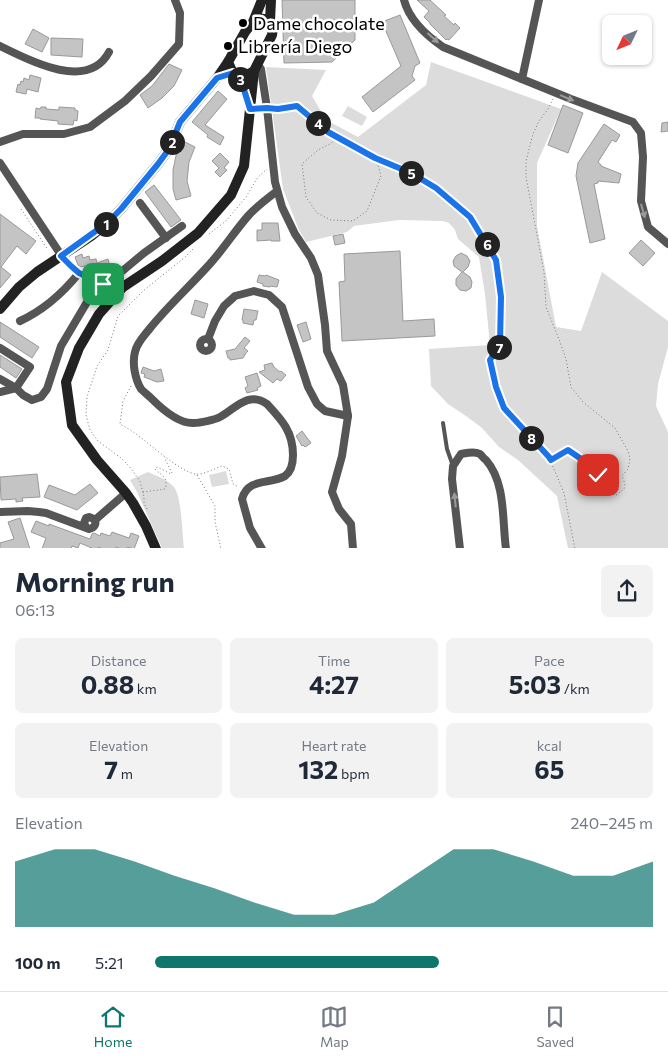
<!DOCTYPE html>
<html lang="en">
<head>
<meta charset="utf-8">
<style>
	:root { --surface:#fff; --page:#f2f2f3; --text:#1f2937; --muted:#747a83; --line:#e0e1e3; --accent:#0f766e }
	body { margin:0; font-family:Commissioner,sans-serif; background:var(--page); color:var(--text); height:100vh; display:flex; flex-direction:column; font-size:19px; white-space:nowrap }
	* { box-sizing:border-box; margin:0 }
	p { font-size:16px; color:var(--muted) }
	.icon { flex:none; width:28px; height:28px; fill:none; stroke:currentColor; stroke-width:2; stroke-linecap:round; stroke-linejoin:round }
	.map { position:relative; height:548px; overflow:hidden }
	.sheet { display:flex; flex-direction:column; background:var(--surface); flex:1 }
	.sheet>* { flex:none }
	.needle { width:32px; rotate:227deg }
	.controls { position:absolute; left:602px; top:15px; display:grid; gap:10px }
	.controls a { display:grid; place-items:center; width:50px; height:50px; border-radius:8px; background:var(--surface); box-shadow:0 1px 4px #0004; font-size:25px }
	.pin { position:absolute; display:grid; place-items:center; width:42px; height:42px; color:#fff; margin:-21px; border-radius:10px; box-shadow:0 2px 8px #0006 }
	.km { position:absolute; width:25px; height:25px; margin:-12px; border-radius:50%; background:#222; color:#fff; font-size:14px; line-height:25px; text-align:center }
	.round { display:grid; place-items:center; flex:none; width:52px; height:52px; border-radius:8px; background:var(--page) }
	.overview { display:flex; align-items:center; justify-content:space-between; height:85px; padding:0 15px }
	h1 { font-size:28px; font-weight:700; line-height:38px }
	.metrics { display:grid; grid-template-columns:repeat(3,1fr); gap:8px; height:85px; padding:5px 15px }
	.metrics div { display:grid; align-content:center; border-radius:8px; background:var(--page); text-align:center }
	.metrics b { font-size:25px; font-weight:700 }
	.metrics small { font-size:14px; font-weight:400 }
	.metrics p { font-size:14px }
	.chart { height:140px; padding:10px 15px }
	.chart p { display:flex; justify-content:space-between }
	.chart svg { width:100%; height:90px; margin-top:5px; fill:var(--accent); opacity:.7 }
	ul { padding:0 15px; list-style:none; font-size:16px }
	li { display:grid; grid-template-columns:80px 60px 1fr; align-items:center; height:38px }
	li i { height:12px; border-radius:6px; background:var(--accent) }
	.menu { display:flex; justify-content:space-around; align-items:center; height:70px; border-top:1px solid var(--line); background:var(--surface); font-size:14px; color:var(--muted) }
	.menu a { display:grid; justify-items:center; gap:2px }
	.menu .current { color:var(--accent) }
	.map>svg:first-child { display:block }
</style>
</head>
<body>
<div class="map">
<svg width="668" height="549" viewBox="0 0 668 549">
	<rect width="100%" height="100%" fill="#fff"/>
	<!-- green -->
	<g fill="#dcdcdc">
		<polygon points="431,62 561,109 537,163 537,226 556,327 581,331 602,272 668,321 668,347 658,384 656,406 668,432 668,548 568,548 557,496 518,460 499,447 482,428 466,416 448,404 431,386 429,349 490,345 485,294 479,257 458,239 455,230 449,223 443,221 399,220 354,226 347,232 306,242 299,230 283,189 266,67 326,70 312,96 326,120 358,137 426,85"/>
		<polygon points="348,106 367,117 362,126 342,116"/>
		<polygon points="226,471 229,484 212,487 209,475"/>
		<path d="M 148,472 C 157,476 166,479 173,486 C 182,494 182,535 184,548 L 162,548 L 137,492 L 130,480 Z"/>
	</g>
	<!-- building -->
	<g fill="#c4c4c4" stroke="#999">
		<polygon points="282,0 355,0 355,40 332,62 284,63"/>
		<polygon points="417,0 430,0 446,15 444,16 454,25 455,23 460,28 449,40 447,39 446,40 431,25 429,22 424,17 429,11"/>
		<polygon points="400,15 420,63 415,66 412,76 415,80 373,112 362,97 401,66 382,22"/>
		<polygon points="33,29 49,38 42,52 25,44"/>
		<polygon points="51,38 83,39 82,57 51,55"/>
		<polygon points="169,64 182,70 174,86 162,98 148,108 140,95 152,86"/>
		<polygon points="30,75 41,78 38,92 27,89 26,94 16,92 18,84 20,85 21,81 23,82 24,78 29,80"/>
		<polygon points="218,91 227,99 205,125 224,137 220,145 207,137 208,135 192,122"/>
		<polygon points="563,105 583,113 568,153 548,145"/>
		<polygon points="41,107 46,107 46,109 59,110 59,107 75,108 75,110 78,111 77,121 74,120 73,125 58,124 58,121 40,119 40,118 35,118 36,108 40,109"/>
		<polygon points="668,122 668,131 661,132 662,123"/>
		<polygon points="604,124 620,135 616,142 612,140 598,162 601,165 601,166 621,174 619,183 598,181 598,183 594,184 605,239 590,243 576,176 578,163"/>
		<polygon points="183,141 195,147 189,162 187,181 191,196 176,200 173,189 173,170 177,151"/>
		<polygon points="220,153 229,162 224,168 227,170 220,177 215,172 219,168 212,161"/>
		<polygon points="154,185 181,220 171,227 145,192"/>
		<polygon points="0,214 36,241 26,254 17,246 1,267 11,275 0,288"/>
		<polygon points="262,223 278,223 280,241 271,241 271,240 257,241 257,230 262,230"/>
		<polygon points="343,234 345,243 335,245 333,236"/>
		<polygon points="641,240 655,253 643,266 629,253"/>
		<polygon points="400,251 403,321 434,319 435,336 342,341 339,282 345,281 344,254"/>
		<polygon points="461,253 467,256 470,261 468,267 463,272 470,277 472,282 471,288 466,291 460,290 456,285 456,279 462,272 454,266 453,261 456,256"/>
		<polygon points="82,254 83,258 89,256 90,260 96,259 97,263 108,259 111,270 100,274 98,270 93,272 91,267 86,269 85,266 81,267 78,265 75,257"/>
		<polygon points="259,275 265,276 266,275 279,280 277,287 270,286 270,287 263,286 263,284 257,282"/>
		<polygon points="195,300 208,304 204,318 191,314"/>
		<polygon points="244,309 258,311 256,320 254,320 253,325 243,323 243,320 242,320"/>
		<polygon points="0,322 39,347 32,358 0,337"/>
		<polygon points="306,322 311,339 303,342 297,325"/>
		<polygon points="245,337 250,341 244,348 248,351 246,353 243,358 230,360 230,358 228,358 226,351 235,349"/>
		<polygon points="0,355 22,369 16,378 0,367"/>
		<polygon points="272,363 274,367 280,372 281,371 286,375 281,381 277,379 273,383 259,372 265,370 264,365"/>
		<polygon points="143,367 154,371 161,369 164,381 157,382 144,377 145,374 141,373"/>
		<polygon points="257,373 261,386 257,388 258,390 247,393 245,388 248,386 245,377"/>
		<polygon points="302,431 311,443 305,447 303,445 302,446 296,436"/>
		<polygon points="37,474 40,497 22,498 23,501 16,502 16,499 1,500 0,477"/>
		<polygon points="90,484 98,493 77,510 44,497 49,485 75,495"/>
		<polygon points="20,518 30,549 0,549 0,543 14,539 8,522"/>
		<polygon points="36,521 49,526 49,524 90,539 92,534 94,533 100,536 101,533 110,536 112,532 129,538 131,533 139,536 134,549 127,547 126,549 121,549 116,547 115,549 103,549 98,547 98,549 94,549 80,543 78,548 72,546 71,549 42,549 46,538 31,532"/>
	</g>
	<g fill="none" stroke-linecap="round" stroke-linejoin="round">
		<!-- path -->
		<g stroke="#777" stroke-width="1" stroke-dasharray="1 2.5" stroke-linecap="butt">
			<polyline points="276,109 297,106 328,132 375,158 411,173 435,188 470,217 496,260 501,297 500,344 491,360 496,387 504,408 549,457 564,493 575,549"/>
			<polyline points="338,138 330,144 318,150 302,164 306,197 317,213 331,220 353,221 367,211 381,176 376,158"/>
			<polyline points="21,209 48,250"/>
			<polyline points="209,234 226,221 246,197 258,177 267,169"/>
			<path d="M 131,386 L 123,401 L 120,424 C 127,428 134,432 140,437 C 152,446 182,473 196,474 C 204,475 215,468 222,466 L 229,469 L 233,484 L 238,487"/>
			<polyline points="551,460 568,450 590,465 615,496 624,489 625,484 622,476 628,469 630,459 628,451 615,428 583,402 571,387 566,359 560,342 546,307 544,272 526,177 526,161 533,134 539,121 548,109 553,99"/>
			<polyline points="197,475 215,506 215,522 221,549"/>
			<path d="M 143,492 L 165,489 C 169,478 162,476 155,469 L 157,467 L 171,474 L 172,473 L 165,459 L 165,457"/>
			<polyline points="147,509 144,503 144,497 140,481 129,466 121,458 98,441 90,430 86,415 87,397 97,366 108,350 118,316 143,291 184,258 193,249"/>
		</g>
		<!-- lane -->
		<polyline stroke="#555" stroke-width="4" points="443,423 447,449 453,466"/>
		<!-- street -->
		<g stroke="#555" stroke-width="8">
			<path d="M 404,0 C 409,19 427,36 443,47 L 571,99 L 633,122 L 641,133 L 643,157 L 641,201 L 648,227 L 668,244"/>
			<path d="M 0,46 C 28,60 88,92 109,52"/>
			<polyline points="257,64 261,69 267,108 275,182 282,207 295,234 311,258 318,275 325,325 327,351 343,385 348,416 342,456 332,492 339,509 351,524 353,549"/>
			<polyline points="522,79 539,0"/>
			<polyline points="0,142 23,134 64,134 90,127 125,101 151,76 179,44 180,13 175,0"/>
			<polyline points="0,163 61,255 71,267 79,273 103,284"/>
			<polyline points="140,203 166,238"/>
			<path d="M 20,321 C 44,310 62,294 79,273"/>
			<polyline points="208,339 215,321 224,306 235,296 254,291 269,295 282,307 308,387 317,404 325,411 348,416"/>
			<circle cx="206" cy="345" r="6"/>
			<polyline points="0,348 30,367 16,388 0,379"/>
			<polyline points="0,392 16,388 23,395 32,400 41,397 47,389 61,346 90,297 103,284 120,273 144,253 182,226"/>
			<path d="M 0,512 L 28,511 L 39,512 L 46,513 L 89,529 C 95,528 97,523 94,519 L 89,517 L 86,518 L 84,523 L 86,527"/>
			<polyline points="95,520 126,493"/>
			<path d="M 262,549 L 250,528 L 242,499 C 248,477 270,485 285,476 C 292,471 293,463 293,455 C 293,432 282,420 267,404 C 248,390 234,410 220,417 C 214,420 200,423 194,423 C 179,424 162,409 152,399 C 149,396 144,392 141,389 C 135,379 132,363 135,352 C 137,342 145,335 151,327 C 169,305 189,287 208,266 C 223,250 234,232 248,216 C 257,206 267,199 277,191"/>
			<path d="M 460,549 L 452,479 L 453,466 L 461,454 C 467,453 474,451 480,454 C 481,455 485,460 486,460 C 506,483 502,520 506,549"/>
		</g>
		<!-- secondary -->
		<g stroke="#222" stroke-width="10">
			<polyline points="270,21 271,0"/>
			<path d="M 253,22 C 259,19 263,17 270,21 L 273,29 L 272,35 L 254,71 L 245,76 L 240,77 L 233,73 L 228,62 L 245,32 L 253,22 L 262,0"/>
			<polyline points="240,77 249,104"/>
			<polyline points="0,309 19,287 37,272 91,236 107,223 121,209 158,164 169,149 180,122 217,78 228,62"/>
			<polyline points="156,549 146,526 133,503 126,493 97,460 72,425 66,382 79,348 99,314 123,287 162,261 198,233 231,195 244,166 254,71"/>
		</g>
	</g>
	<!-- one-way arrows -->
	<defs><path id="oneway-solid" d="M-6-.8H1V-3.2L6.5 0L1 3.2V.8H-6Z" transform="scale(1.25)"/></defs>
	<g fill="#999">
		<use href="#oneway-solid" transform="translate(433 38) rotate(42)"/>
		<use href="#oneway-solid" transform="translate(567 98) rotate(22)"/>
		<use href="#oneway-solid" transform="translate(643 211) rotate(74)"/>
		<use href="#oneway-solid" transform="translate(455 500) rotate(-96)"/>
	</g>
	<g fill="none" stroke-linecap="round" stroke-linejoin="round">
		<defs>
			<polyline id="route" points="103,284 79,273 71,266 61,256 107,223 121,209 158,164 169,149 180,122 217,78 233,73 240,77 250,109 267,108 278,109 297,106 328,132 375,158 411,173 436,188 470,217 496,260 501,297 500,344 490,360 496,387 504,408 549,457 551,460 568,450 590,465 598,475"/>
		</defs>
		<!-- route casing -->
		<use href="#route" stroke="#fff" stroke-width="10"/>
		<!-- route -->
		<use href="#route" stroke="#1a73e8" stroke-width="6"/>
	</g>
	<!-- markers -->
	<g fill="#000" stroke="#fff" stroke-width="2">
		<circle cx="243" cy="23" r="5"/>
		<circle cx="228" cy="46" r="5"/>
	</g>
	<g text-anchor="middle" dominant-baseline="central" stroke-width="5" stroke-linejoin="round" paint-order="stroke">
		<!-- poi labels -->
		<g font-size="18" fill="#000" stroke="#fff" text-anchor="start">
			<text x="253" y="23">Dame chocolate</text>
			<text x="238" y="46">Librería Diego</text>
		</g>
	</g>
</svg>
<div class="controls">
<a><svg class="needle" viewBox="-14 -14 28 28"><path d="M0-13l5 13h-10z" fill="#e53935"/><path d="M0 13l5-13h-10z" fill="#747a83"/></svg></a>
</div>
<div class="pin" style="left:103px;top:284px;background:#1e9e55"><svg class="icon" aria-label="arrive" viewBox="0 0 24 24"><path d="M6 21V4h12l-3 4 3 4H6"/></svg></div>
<div class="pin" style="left:598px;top:475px;background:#d93025"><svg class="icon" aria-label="check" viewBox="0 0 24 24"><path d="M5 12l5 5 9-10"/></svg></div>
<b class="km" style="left:106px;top:224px">1</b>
<b class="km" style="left:172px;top:142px">2</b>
<b class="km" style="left:240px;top:79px">3</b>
<b class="km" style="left:318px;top:123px">4</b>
<b class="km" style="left:411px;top:173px">5</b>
<b class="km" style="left:487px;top:244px">6</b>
<b class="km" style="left:499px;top:347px">7</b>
<b class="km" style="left:531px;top:438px">8</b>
</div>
<section class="sheet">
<div class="overview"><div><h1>Morning run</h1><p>06:13</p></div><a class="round"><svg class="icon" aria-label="share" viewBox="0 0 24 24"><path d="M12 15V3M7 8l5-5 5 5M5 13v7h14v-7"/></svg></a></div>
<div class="metrics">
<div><p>Distance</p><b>0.88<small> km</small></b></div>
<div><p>Time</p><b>4:27</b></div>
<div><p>Pace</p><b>5:03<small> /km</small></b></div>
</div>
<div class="metrics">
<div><p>Elevation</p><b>7<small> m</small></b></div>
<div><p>Heart rate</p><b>132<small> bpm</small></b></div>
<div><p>kcal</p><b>65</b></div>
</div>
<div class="chart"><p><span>Elevation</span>240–245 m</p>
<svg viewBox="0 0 160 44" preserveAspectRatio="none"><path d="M0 44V12L10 6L20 6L30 12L40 19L50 25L60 32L70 38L80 38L90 32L100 19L110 6L120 6L130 12L140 19L150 19L160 12V44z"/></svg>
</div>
<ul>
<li><b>100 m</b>5:21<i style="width:57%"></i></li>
</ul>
</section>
<nav class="menu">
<a class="current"><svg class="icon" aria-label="home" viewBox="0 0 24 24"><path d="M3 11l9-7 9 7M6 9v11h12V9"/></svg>Home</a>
<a><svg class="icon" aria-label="map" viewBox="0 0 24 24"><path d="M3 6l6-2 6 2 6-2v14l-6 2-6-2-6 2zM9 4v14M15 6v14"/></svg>Map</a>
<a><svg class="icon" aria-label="saved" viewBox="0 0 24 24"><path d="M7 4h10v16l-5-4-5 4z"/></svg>Saved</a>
</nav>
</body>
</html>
